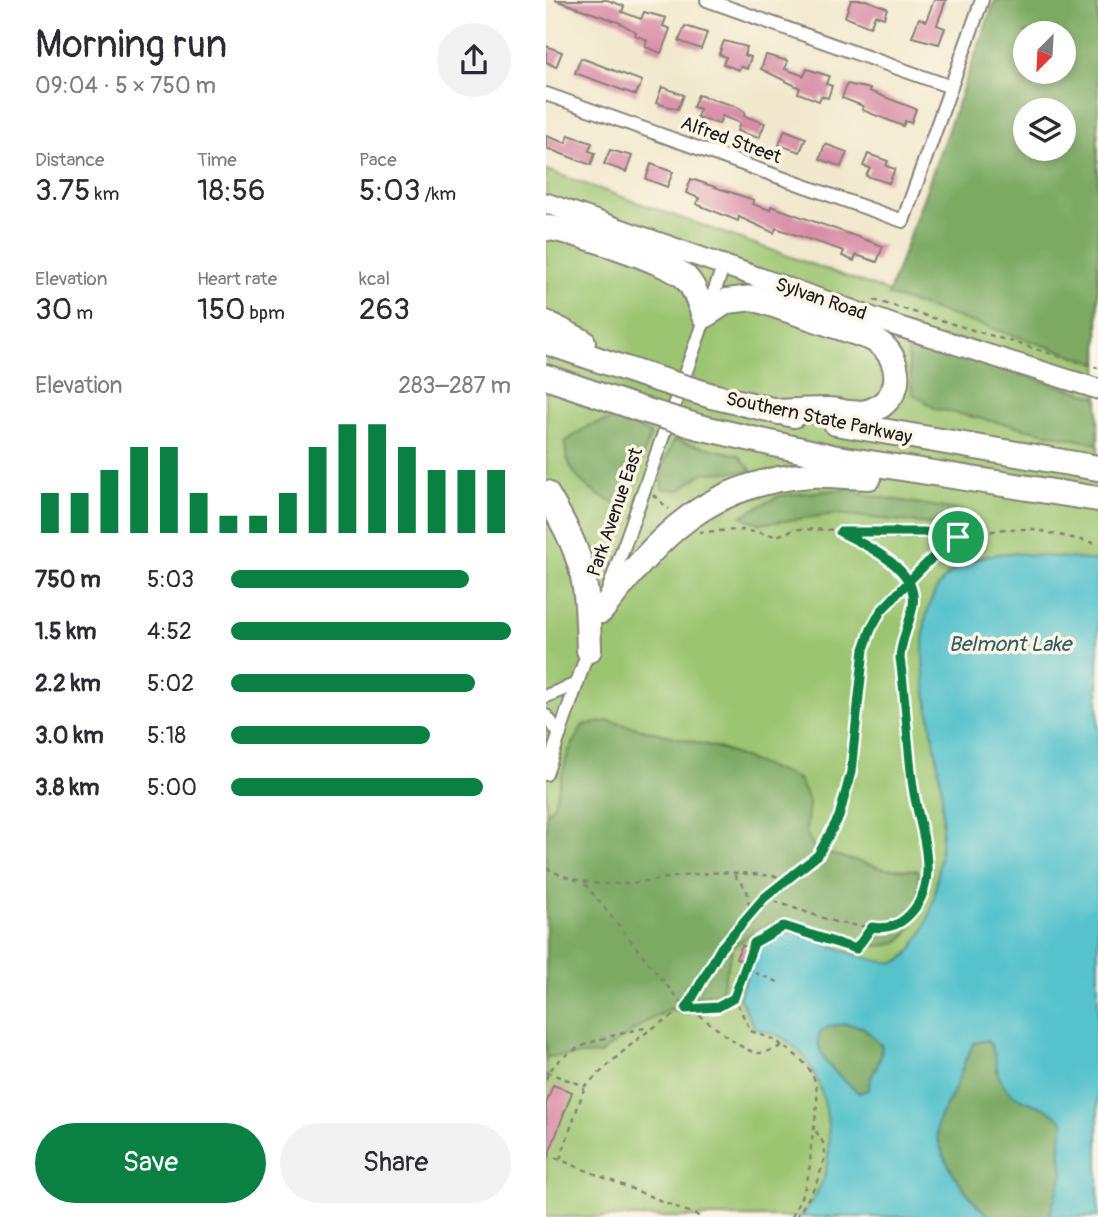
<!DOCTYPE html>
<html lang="en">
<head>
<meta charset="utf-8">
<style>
	:root { --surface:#fff; --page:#f2f2f3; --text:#2b2b33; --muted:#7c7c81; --accent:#0b8043 }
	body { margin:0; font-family:Pangolin,sans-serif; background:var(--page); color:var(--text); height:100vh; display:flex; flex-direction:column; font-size:26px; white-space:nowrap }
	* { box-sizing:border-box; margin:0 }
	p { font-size:23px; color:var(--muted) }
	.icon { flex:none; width:38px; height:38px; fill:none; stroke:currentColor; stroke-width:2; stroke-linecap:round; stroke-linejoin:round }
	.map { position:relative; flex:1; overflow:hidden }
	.details { display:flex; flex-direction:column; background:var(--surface); width:546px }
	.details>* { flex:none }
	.needle { width:46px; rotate:204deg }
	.controls { position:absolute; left:467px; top:21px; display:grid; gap:14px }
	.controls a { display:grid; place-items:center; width:63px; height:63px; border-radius:50%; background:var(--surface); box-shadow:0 4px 10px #0003; font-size:35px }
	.pin { position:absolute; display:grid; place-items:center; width:60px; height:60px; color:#fff; margin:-30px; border:4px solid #fff; border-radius:50%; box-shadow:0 2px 7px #0007 }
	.round { display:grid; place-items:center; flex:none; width:74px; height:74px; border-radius:37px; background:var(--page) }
	.overview { display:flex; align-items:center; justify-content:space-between; height:119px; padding:0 35px }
	h1 { font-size:38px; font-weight:600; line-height:52px }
	.stats { display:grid; grid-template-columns:repeat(3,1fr); gap:10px; height:119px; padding:7px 35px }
	.stats div { display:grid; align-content:center }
	.stats b { font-size:30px; font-weight:600 }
	.stats small { font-size:19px; font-weight:400 }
	.stats p { font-size:19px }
	.chart { height:196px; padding:14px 35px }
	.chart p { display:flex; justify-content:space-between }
	.chart svg { width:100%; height:126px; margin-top:7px; stroke:var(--accent); stroke-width:6 }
	.button { display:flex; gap:14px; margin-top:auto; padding:14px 35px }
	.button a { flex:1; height:80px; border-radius:42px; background:var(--accent); color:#fff; font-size:28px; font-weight:600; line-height:80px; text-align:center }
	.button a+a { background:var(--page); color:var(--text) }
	ul { padding:0 35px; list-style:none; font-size:23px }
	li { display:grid; grid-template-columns:112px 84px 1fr; align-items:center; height:52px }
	li i { height:18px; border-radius:9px; background:var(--accent) }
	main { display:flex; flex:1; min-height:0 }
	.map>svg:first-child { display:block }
</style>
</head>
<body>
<main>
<section class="details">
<div class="overview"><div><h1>Morning run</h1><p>09:04 · 5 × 750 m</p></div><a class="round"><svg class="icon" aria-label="share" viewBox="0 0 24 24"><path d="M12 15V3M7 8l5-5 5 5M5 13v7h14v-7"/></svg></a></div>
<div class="stats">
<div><p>Distance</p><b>3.75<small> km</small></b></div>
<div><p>Time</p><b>18:56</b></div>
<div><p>Pace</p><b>5:03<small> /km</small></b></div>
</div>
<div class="stats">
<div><p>Elevation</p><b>30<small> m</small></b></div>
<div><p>Heart rate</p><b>150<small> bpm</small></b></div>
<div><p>kcal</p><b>263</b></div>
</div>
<div class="chart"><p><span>Elevation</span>283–287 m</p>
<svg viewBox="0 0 160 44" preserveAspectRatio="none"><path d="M5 44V30M15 44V30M25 44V22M35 44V14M45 44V14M55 44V30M65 44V38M75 44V38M85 44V30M95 44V14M105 44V6M115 44V6M125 44V14M135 44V22M145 44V22M155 44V22"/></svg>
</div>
<ul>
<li><b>750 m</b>5:03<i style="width:85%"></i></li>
<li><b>1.5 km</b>4:52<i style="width:100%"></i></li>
<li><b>2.2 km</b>5:02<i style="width:87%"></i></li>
<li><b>3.0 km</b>5:18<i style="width:71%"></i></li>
<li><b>3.8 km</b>5:00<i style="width:90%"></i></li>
</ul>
<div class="button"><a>Save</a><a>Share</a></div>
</section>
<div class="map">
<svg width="552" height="1217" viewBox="0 0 552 1217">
	<rect width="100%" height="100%" fill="#fcf5e5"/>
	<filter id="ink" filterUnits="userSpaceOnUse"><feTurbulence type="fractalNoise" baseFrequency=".0143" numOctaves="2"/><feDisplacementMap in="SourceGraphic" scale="14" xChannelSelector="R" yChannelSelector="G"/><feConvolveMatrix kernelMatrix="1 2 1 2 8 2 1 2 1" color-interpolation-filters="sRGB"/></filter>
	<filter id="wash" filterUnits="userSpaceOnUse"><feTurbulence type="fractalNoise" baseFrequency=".00686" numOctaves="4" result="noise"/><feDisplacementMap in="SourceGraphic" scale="28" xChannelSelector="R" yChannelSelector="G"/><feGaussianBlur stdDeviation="1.57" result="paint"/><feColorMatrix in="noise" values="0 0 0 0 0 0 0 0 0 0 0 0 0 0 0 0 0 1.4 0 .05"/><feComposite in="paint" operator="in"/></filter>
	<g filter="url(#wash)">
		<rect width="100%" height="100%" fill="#f1e8cd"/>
		<!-- green -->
		<path fill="#9bc571" stroke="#5c7046" stroke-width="2" fill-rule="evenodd" d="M 449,0 L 552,0 L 552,1217 L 0,1217 L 0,170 L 344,292 ZM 480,33 L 518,33 L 518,72 L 480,72 ZM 480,110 L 518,110 L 518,149 L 480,149 Z"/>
		<!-- forest -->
		<g fill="#7caa63" stroke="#4c6340" stroke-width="2" fill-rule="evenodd">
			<path d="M 449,0 L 552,0 L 552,363 L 342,295 ZM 480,33 L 518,33 L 518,72 L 480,72 ZM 480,110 L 518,110 L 518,149 L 480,149 Z"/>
			<polygon points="361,342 552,397 552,444 390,409 366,393"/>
			<path d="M 71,418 L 105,434 L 84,494 L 77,507 C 48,496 19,476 19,442 L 42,426 Z"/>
			<polygon points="128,440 193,455 206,471 157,473 134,490 116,489 116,468"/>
			<polygon points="306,488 315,494 416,511 384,524 289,514 215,524 195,516 233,496"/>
			<path d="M 63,721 L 170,747 L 252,779 L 263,802 L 260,832 L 269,850 L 340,869 L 372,870 C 375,888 373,900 368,918 C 351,981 269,916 224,924 C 212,926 197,940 187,947 L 175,991 L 140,1001 L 103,1020 L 54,1054 L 0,1057 L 0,814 L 8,804 L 22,753 L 37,725 Z"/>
			<path d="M 299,1024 L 317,1027 L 336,1046 C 336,1064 324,1073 322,1090 L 313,1093 C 295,1077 265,1058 274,1032 L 284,1026 Z"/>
			<path d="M 443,1040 L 450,1051 L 451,1072 C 470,1086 506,1107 518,1123 L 514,1144 L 517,1174 L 503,1217 L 444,1217 C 423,1199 389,1155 391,1126 C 391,1116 401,1106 405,1097 C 414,1078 417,1062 428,1043 Z"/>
		</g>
		<!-- water -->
		<path fill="#56c3cc" stroke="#397074" stroke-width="2" fill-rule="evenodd" d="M 466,553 L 552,561 L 552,1217 L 503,1217 L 517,1174 L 514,1144 L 518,1123 C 503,1102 472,1106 458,1086 C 447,1072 453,1054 442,1040 L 428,1043 C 417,1062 414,1078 405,1097 C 401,1106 391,1116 391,1126 C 389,1155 423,1199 444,1217 L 255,1217 C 265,1204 274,1190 279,1174 C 290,1130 278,1061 235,1037 C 227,1033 217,1031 209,1028 L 193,997 L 211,947 L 242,930 C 264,937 330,966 349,962 C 361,960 368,946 374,936 C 393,909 399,819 395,785 C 385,703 334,557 466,553 ZM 299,1024 L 317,1027 L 336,1046 C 336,1064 324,1072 322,1090 L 313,1093 C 295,1078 265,1057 274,1032 L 284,1026 Z"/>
		<g id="blocks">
			<!-- building -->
			<g fill="#d88ca6">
				<polygon points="9,0 61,0 78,6 76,12 95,19 98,12 120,18 117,26 124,29 115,53 99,47 101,40 89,35 90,32 72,22"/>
				<polygon points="305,0 320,0 341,8 338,18 329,15 324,27 299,17"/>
				<polygon points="388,0 400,0 391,25 399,28 393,44 366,37 373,18 380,21"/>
				<polygon points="139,26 161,33 155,49 133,41"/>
				<polygon points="178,41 201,47 198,55 205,57 201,69 194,66 193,70 177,64 180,57 173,54"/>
				<polygon points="0,46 16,52 10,67 0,62"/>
				<polygon points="220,55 242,61 239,69 258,76 261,69 283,76 280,84 286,86 282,98 275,96 273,101 252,93 254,88 215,69"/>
				<polygon points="35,58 96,81 90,95 29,73"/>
				<polygon points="301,84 324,89 323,91 370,109 365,123 359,121 357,126 316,110 317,106 296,98"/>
				<polygon points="116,87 138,95 132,109 110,103"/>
				<polygon points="152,95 189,106 199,112 198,116 219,123 213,138 191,131 194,123 176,116 173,124 151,117 154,109 147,107"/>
				<polygon points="239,130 260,138 254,152 233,145"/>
				<polygon points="23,135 46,143 43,151 49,153 45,165 0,148 0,136 20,143"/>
				<polygon points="279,144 301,152 295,167 274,159"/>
				<polygon points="64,150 86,156 80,172 58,164"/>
				<polygon points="322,154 342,161 340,166 349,169 343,183 320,176 324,168 317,166"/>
				<polygon points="105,164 127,172 121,187 100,179"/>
				<polygon points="145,179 208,200 206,204 224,210 225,206 337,246 331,262 310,255 308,261 296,256 298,251 230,228 228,233 193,217 192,221 150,204 153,198 140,193"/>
				<polygon points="196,945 205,949 200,962 190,958"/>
				<polygon points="7,1085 26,1092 1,1159 0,1104"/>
			</g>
		</g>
	</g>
	<g filter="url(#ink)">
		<use href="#blocks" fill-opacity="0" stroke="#868274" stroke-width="2"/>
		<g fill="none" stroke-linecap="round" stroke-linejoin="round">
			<defs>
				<g id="street">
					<polyline points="161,0 405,87"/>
					<polyline points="0,94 357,221 436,0"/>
					<polyline points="62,591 178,264"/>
					<polyline points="0,696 31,684"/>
					<polyline points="0,716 14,734"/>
					<polyline points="0,774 44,645"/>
				</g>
				<polyline id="secondary" points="0,203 351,326 552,389"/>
				<g id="highway">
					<path d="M 0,228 C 22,228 124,263 139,277 C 149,287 153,302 158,316 L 181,301 L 207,298 L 325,338 C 339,345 348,356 350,372 C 353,394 335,411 315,413 C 304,415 293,410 282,410 C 265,410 248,411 232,412"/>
					<polyline points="0,323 37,342"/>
					<polyline points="0,342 101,376"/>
					<polyline points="0,377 91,408"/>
					<polyline points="166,396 248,415"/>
					<polyline points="290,423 552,468"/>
					<polyline points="153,427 286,457 552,499"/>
					<path d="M 0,493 C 38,557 41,576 43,650"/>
					<path d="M 55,611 C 114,535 161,483 264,475 C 283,474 303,477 323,477"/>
				</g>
			</defs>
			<!-- street casing -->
			<use href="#street" stroke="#868274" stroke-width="16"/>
			<!-- secondary casing -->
			<use href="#secondary" stroke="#868274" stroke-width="23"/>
			<!-- highway casing -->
			<use href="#highway" stroke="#868274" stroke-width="28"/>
			<!-- path -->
			<g stroke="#868274" stroke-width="2.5" stroke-dasharray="5 5" stroke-linecap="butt">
				<polyline points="328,300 552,368"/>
				<polyline points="107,495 123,509"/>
				<polyline points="153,532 196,530 231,536 250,529 377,532 412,537"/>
				<path d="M 0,868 C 56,898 105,877 164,873 C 190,871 218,876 245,877"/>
				<polyline points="188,875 201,890 204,913"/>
				<polyline points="39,884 140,1009"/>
				<path d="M 219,898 L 292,923 L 337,929 L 356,922 L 371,908 L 378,891 L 382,864 L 367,788 L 354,658 C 355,639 364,624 367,605 C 373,569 320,545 294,532"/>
				<polyline points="199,969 232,982"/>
				<polyline points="236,1046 231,1041 205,1031 188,998 208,943 238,926 310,949 324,928"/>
				<path d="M 0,1072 L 39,1086 C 70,1059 98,1028 137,1011 C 154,1003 165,1011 188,998"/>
				<path d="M 0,1079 C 12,1045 72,1034 103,1027"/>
				<polyline points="0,1154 155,1217"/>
				<polyline points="14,1159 39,1086"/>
				<path d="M 246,1217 C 253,1202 260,1188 263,1171 C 265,1161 264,1149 266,1139 C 273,1096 280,1072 236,1046 C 230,1048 221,1052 215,1053 C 192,1053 165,1018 140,1009 L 175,948 L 218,898 L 272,855 L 293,817 L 305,772 L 318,649 L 335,611 L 392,552 L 412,537 L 459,529 L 487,529 L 552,544"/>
				<path d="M 250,1217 C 261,1203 285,1162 277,1143 C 275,1138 271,1134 269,1129"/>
			</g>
			<!-- street -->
			<use href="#street" stroke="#fff" stroke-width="12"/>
			<!-- secondary -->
			<use href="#secondary" stroke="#fff" stroke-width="19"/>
			<!-- highway -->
			<use href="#highway" stroke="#fff" stroke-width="24"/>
			<defs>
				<g id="highway-bridge">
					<polyline points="101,376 166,396"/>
					<polyline points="91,408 153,427"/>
				</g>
			</defs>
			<!-- highway-bridge casing -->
			<use href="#highway-bridge" stroke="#868274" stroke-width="28" stroke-linecap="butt"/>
			<!-- highway-bridge -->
			<use href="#highway-bridge" stroke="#fff" stroke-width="24"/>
		</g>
	</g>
	<g fill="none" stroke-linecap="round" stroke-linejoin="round" filter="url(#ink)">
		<defs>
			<path id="route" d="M 412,537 L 392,552 L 370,574 L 335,611 L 325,629 L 318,649 L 305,772 L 293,817 L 272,855 L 218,898 L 175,948 L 140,1009 L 172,1007 L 188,998 L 208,943 L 238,926 L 310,949 L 326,927 C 338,929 350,927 360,918 C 399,883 373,830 367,787 C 361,744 360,701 354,658 C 355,639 364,624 367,605 C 373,569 320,545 294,532 L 377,532 L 412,537"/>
		</defs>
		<!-- route casing -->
		<use href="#route" stroke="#fff" stroke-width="14"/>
		<!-- route -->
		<use href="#route" stroke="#0b8043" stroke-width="9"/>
	</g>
	<g text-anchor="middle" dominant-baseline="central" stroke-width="7" stroke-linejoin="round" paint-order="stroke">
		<!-- street labels -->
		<g font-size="19" fill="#1c1c1c" stroke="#fcf5e5">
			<text transform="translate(185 140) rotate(20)">Alfred Street</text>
			<text transform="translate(275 299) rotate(19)">Sylvan Road</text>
			<text transform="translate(273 418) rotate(12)">Southern State Parkway</text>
			<text transform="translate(69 512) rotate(-71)">Park Avenue East</text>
		</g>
		<!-- water labels -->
		<g font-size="21" font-style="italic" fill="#335f62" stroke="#fcf5e5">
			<text x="464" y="644">Belmont Lake</text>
		</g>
	</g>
</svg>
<div class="controls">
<a><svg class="needle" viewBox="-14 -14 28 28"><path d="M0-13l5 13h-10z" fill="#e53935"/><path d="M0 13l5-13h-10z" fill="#7c7c81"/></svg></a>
<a><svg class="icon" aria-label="layers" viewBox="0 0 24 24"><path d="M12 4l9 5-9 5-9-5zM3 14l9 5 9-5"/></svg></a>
</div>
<div class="pin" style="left:412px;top:537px;background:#1e9e55"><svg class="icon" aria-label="arrive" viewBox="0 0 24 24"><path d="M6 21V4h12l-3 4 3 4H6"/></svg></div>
</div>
</main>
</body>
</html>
